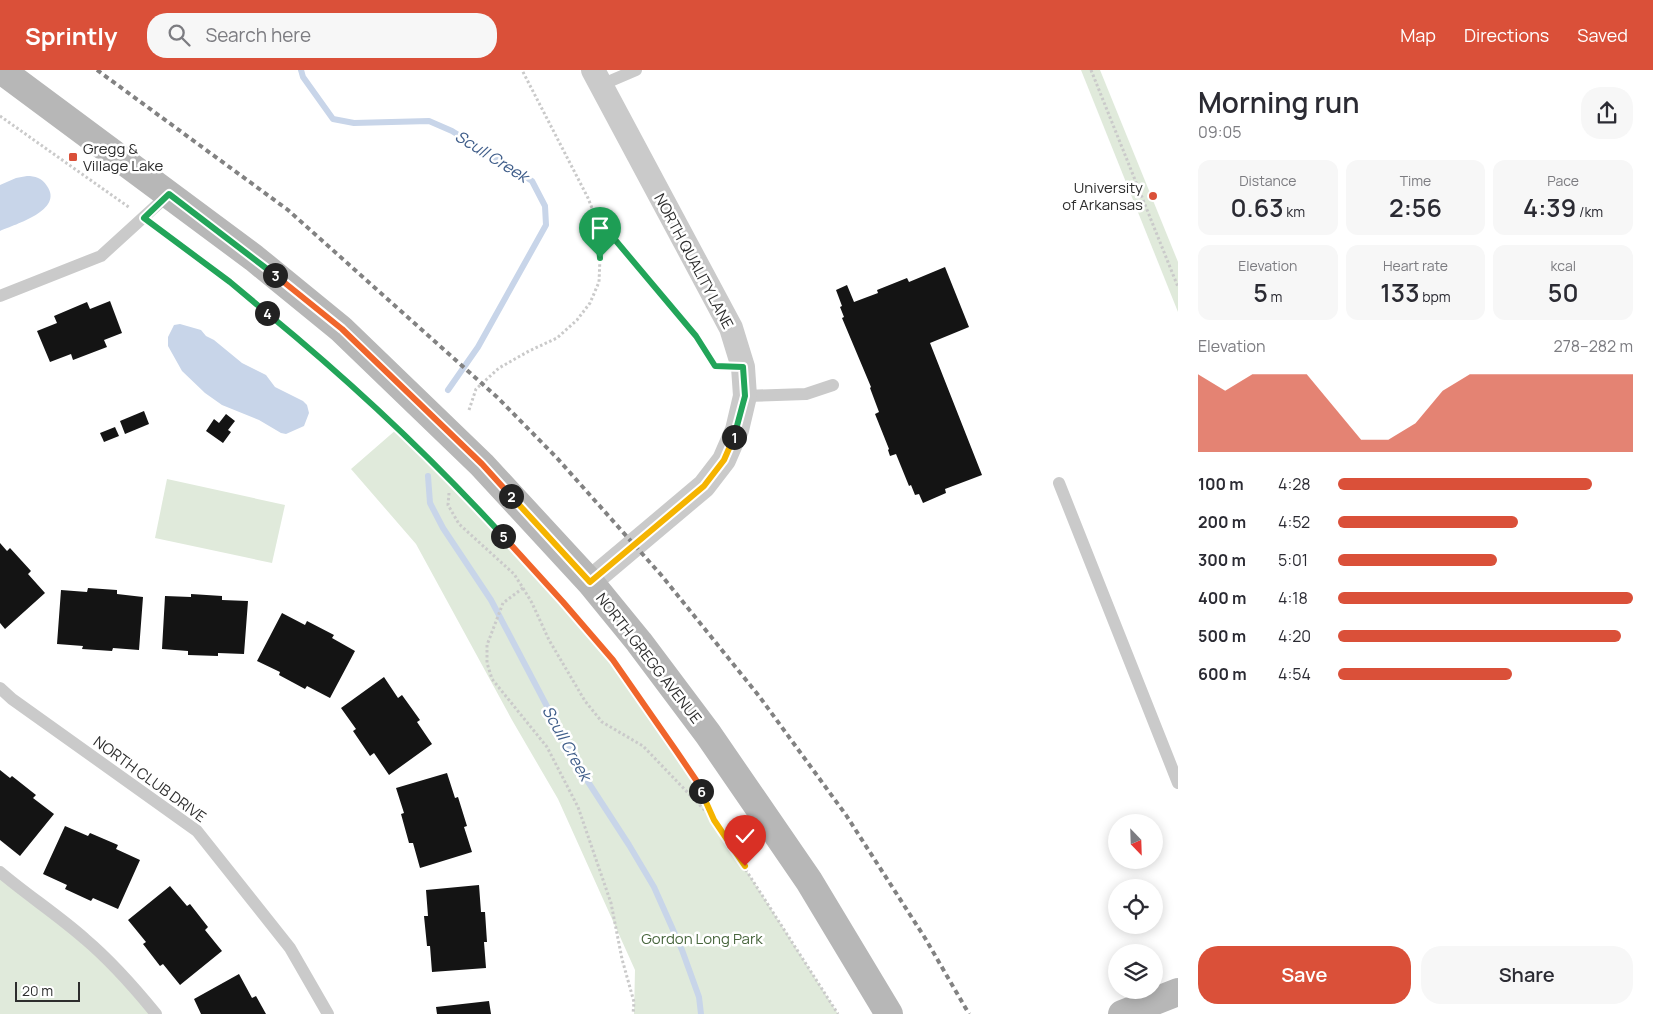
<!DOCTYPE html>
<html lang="en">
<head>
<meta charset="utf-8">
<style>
	:root { --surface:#fff; --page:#f7f7f7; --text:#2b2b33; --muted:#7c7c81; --accent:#da5039 }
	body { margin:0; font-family:Manrope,sans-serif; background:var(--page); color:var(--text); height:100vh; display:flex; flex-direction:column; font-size:19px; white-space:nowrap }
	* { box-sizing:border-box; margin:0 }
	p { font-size:16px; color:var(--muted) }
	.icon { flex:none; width:28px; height:28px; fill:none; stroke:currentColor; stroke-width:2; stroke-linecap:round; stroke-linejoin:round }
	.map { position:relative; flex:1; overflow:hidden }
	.drawer { display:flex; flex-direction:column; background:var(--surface); width:475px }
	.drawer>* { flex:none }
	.needle { width:32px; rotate:157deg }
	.buttons { position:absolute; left:1108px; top:744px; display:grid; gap:10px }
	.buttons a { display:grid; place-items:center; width:55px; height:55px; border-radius:50%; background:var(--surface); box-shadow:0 2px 12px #0003; font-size:25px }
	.scale { position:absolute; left:15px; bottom:12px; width:65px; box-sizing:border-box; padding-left:5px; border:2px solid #2d2d2d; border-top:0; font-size:14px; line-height:18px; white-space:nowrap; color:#2d2d2d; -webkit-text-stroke:4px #fff; paint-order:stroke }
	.pin { position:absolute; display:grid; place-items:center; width:42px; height:42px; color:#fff; margin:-51px -21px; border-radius:50% 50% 50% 0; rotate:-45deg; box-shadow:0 0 5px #0007 }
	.pin .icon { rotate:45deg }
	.km { position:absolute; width:25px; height:25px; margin:-12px; border-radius:50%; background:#222; color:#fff; font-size:14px; line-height:25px; text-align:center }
	.round { display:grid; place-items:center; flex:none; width:52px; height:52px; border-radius:20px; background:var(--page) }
	.overview { display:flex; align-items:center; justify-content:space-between; height:85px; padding:0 20px }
	h1 { font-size:28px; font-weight:600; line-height:38px }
	.stats { display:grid; grid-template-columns:repeat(3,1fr); gap:8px; height:85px; padding:5px 20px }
	.stats div { display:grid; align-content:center; border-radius:12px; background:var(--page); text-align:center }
	.stats b { font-size:25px; font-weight:600 }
	.stats small { font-size:14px; font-weight:400 }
	.stats p { font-size:14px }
	.chart { height:140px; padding:10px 20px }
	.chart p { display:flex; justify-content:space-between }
	.chart svg { width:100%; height:90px; margin-top:5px; fill:var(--accent); opacity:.7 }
	.cta { display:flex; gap:10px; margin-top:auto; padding:10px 20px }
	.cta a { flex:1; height:58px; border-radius:20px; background:var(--accent); color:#fff; font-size:20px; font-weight:600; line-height:58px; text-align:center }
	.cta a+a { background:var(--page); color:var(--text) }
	ul { padding:0 20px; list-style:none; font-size:16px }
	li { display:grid; grid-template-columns:80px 60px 1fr; align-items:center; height:38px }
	li i { height:12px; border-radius:6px; background:var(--accent) }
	header { display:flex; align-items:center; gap:30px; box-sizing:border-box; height:70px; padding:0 25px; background:var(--accent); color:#fff }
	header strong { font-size:24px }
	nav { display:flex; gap:28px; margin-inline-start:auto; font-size:18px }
	.search { width:350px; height:45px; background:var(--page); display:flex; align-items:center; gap:12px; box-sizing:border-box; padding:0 18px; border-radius:20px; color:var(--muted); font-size:19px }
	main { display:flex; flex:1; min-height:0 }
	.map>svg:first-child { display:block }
</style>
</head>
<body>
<header>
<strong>Sprintly</strong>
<div class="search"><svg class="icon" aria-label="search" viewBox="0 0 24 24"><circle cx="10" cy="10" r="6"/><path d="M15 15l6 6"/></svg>Search here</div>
<nav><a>Map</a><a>Directions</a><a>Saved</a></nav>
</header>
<main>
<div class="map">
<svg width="1178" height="944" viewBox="0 0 1178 944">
	<rect width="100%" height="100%" fill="#fff"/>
	<!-- green -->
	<g fill="#e0eadb">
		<polygon points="1081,0 1100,0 1178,192 1178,242"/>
		<polygon points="397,359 458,417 563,532 613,590 696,710 714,750 838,944 634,944 635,900 558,729 512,650 416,474 351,399"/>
		<polygon points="167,409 285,435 272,493 155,468"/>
		<polygon points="0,802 49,839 156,944 0,944"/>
	</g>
	<!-- water -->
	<g fill="#c8d5e9">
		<path d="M 27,106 C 35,106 42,108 47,116 C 64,140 16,154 0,161 L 0,115 L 16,108 Z"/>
		<polygon points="180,254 201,260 206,266 214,270 242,293 266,305 275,317 303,331 307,335 309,343 304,356 286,364 281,363 259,350 222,335 205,323 182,301 168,276 168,267 174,255"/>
	</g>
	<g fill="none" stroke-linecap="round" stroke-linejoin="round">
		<!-- stream -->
		<g stroke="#c8d5e9" stroke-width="6">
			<polyline points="301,0 303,7 333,49 354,53 429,51 452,61 532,111 545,136 546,155 478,277 448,320"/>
			<polyline points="428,406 430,433 443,458 491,530 581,701 629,775 654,817 682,880 699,927 701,944"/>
		</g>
	</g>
	<!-- building -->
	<g fill="#141414">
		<polygon points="945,197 969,257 930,273 982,405 945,419 946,423 923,433 919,424 915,425 911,415 909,416 896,384 890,386 888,380 889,379 875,344 879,342 870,318 871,317 842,248 844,247 840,237 842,236 836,220 847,215 854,232 878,223 877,220 907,208 909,212"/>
		<polygon points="110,231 122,263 104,270 107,277 73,290 71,284 50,292 37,261 57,253 54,246 87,232 90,239"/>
		<polygon points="144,341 149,354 125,364 120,351"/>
		<polygon points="226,344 235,351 228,360 231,362 223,373 206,361 214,349 219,353"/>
		<polygon points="115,357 119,366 104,372 100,363"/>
		<polygon points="0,473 7,481 10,478 31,501 28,504 45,523 5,559 0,553"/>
		<polygon points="88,518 117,520 117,524 143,527 139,580 113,578 112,581 82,579 83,576 57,574 61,520 87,522"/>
		<polygon points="191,524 222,526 222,530 248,531 244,584 218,583 218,586 188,585 188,581 162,579 165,526 191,527"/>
		<polygon points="282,543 305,555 307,551 334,565 332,568 355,581 330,628 307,616 305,619 279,605 280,602 257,591"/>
		<polygon points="384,607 398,628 402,625 420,650 417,652 432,674 389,705 374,683 370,686 353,661 356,659 341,638"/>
		<polygon points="0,700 10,708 12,706 36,725 33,728 54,744 20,786 0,770"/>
		<polygon points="447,703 455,728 458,727 467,756 464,757 472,782 420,798 413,773 409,773 401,744 404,743 396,718"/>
		<polygon points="65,756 88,766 90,763 118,775 116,779 140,790 118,839 93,828 91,831 65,819 67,815 43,804"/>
		<polygon points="479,815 481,842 485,842 487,872 484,872 486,898 432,902 430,876 427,876 424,846 428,846 426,820"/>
		<polygon points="170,816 187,836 190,834 208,857 205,860 222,881 180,915 163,894 160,896 143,874 146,872 128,850"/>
		<polygon points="239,904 252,928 256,926 266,944 201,944 194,929"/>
		<polygon points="489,931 491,944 437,944 436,937"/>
	</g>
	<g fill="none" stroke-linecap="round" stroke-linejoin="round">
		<!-- path -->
		<g stroke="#cacaca" stroke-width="3" stroke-dasharray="2.5 2.5" stroke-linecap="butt">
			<polyline points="1091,0 1178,217"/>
			<polyline points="0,46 130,138"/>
			<polyline points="597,151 606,159 696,266 715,296 720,296"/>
			<polyline points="157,158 230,212 315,282 458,417 563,532 613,590 696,710 714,750"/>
			<polyline points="469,340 476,319 499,298 529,281 557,268 577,250 590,233 599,212 600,188 597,151 588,128 522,0"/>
			<polyline points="449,423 448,435 459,454 514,504 523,518 532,533 549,570 585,631 602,652 643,676 714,750 838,944"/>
			<polyline points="523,518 503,533 487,575 487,593 492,609 547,677 578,737 611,833 622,889 634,932 633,944"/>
		</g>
		<!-- lane -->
		<g stroke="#cacaca" stroke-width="12">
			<polyline points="601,15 636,0"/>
			<polyline points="0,226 101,186 169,124"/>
			<polyline points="745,326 806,324 833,315"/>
			<polyline points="1059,413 1178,713"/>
			<polyline points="0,618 12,629 197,761 290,878 328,944"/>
			<path d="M 0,802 C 27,825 58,845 85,869 C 111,891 134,917 156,944"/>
		</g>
		<!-- street -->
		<polyline stroke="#cacaca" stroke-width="24" points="590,512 704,416 724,390 737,360 745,326 743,297 731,258 593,0"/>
		<!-- secondary -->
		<g stroke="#b7b7b7" stroke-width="28">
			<polyline points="1,0 254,188 341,259 482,395 590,512 639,572 708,664 809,811 889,944"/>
			<polyline points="1122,944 1178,922"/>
		</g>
		<!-- rail -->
		<polyline stroke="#828282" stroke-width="4" stroke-dasharray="5 4" stroke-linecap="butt" points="97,0 288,140 497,327 557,388 662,506 759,626 846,745 925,868 969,944"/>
	</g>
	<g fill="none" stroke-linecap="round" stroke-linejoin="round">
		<defs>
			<polyline id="split-1" points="600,188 597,151 606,159 696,266 715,296 743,297 745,326 734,367"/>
			<polyline id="split-2" points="511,426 590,512 704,416 724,390 734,367"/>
			<polyline id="split-3" points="275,205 342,259 482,394 511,426"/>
			<polyline id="split-4" points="267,243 230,212 144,148 169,124 275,205"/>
			<path id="split-5" d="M 267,243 C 351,312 430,386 503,466"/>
			<polyline id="split-6" points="503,466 563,532 613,590 677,682 696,710 701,721"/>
			<polyline id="split-7" points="701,721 714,750 745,796"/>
		</defs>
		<!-- split-1 casing -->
		<use href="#split-1" stroke="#fff" stroke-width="10"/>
		<!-- split-2 casing -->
		<use href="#split-2" stroke="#fff" stroke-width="10"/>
		<!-- split-3 casing -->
		<use href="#split-3" stroke="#fff" stroke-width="10"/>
		<!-- split-4 casing -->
		<use href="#split-4" stroke="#fff" stroke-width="10"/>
		<!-- split-5 casing -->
		<use href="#split-5" stroke="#fff" stroke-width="10"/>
		<!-- split-6 casing -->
		<use href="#split-6" stroke="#fff" stroke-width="10"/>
		<!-- split-7 casing -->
		<use href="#split-7" stroke="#fff" stroke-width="10"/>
		<!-- split-1 -->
		<use href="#split-1" stroke="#22a559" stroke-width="6"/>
		<!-- split-2 -->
		<use href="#split-2" stroke="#f5b400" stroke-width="6"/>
		<!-- split-3 -->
		<use href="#split-3" stroke="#f0652b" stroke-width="6"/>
		<!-- split-4 -->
		<use href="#split-4" stroke="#22a559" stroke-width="6"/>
		<!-- split-5 -->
		<use href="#split-5" stroke="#22a559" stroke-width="6"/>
		<!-- split-6 -->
		<use href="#split-6" stroke="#f0652b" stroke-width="6"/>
		<!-- split-7 -->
		<use href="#split-7" stroke="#f5b400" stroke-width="6"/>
	</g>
	<!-- markers -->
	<g fill="#da5039" stroke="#fff" stroke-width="2">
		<rect x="68" y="82" width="10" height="10" rx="2.5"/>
		<circle cx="1153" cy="126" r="5"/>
	</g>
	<g text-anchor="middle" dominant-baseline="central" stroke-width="5" stroke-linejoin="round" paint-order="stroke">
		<!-- poi labels -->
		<g font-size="15" fill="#2d2d2d" stroke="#fff" text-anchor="start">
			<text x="83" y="78">Gregg &amp;<tspan x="83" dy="17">Village Lake</tspan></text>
			<text x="1143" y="117" text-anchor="end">University<tspan x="1143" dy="17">of Arkansas</tspan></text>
		</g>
		<!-- street labels -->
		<g font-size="15" fill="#2d2d2d" stroke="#fff">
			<text transform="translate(694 191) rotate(62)">NORTH QUALITY LANE</text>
			<text transform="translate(649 588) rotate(52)">NORTH GREGG AVENUE</text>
			<text transform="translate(150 709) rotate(36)">NORTH CLUB DRIVE</text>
		</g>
		<!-- park labels -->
		<g font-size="15" fill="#48663d" stroke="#fff">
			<text x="702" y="868">Gordon Long Park</text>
		</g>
		<!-- water labels -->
		<g font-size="16" font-style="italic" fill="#405e8a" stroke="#fff">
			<text transform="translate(492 86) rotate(32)">Scull Creek</text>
			<text transform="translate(567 673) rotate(61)">Scull Creek</text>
		</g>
	</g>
</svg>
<div class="buttons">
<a><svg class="needle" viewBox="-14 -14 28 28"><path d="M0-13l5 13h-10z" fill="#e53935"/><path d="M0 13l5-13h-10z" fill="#7c7c81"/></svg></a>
<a><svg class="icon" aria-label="locate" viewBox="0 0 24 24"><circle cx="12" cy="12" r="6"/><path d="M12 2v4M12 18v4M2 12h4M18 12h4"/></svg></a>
<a><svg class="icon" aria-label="layers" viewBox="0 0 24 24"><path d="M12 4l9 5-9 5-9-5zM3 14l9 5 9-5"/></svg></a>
</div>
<div class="scale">20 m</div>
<div class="pin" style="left:600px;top:188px;background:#1e9e55"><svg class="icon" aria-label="arrive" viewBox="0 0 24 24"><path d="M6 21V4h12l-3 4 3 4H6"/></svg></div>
<div class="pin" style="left:745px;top:796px;background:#d93025"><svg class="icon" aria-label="check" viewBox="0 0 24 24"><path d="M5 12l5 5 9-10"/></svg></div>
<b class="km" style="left:734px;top:367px">1</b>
<b class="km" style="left:511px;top:426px">2</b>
<b class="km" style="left:275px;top:205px">3</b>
<b class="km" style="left:267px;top:243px">4</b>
<b class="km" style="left:503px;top:466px">5</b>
<b class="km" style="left:701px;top:721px">6</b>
</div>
<section class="drawer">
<div class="overview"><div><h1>Morning run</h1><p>09:05</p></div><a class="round"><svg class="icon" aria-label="share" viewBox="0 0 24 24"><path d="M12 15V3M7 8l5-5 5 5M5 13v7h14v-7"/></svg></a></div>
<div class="stats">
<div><p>Distance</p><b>0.63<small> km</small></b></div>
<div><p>Time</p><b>2:56</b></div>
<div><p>Pace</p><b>4:39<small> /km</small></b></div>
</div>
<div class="stats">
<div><p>Elevation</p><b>5<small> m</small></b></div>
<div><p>Heart rate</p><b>133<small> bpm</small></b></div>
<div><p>kcal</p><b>50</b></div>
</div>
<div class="chart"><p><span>Elevation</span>278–282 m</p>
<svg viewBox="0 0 160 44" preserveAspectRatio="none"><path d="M0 44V6L10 14L20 6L30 6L40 6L50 22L60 38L70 38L80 30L90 14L100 6L110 6L120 6L130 6L140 6L150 6L160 6V44z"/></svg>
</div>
<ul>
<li><b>100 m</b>4:28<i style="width:86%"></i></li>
<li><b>200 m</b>4:52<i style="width:61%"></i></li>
<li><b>300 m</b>5:01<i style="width:54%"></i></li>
<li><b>400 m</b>4:18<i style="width:100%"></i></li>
<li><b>500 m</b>4:20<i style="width:96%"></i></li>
<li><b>600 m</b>4:54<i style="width:59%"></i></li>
</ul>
<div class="cta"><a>Save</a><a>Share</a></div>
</section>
</main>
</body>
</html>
